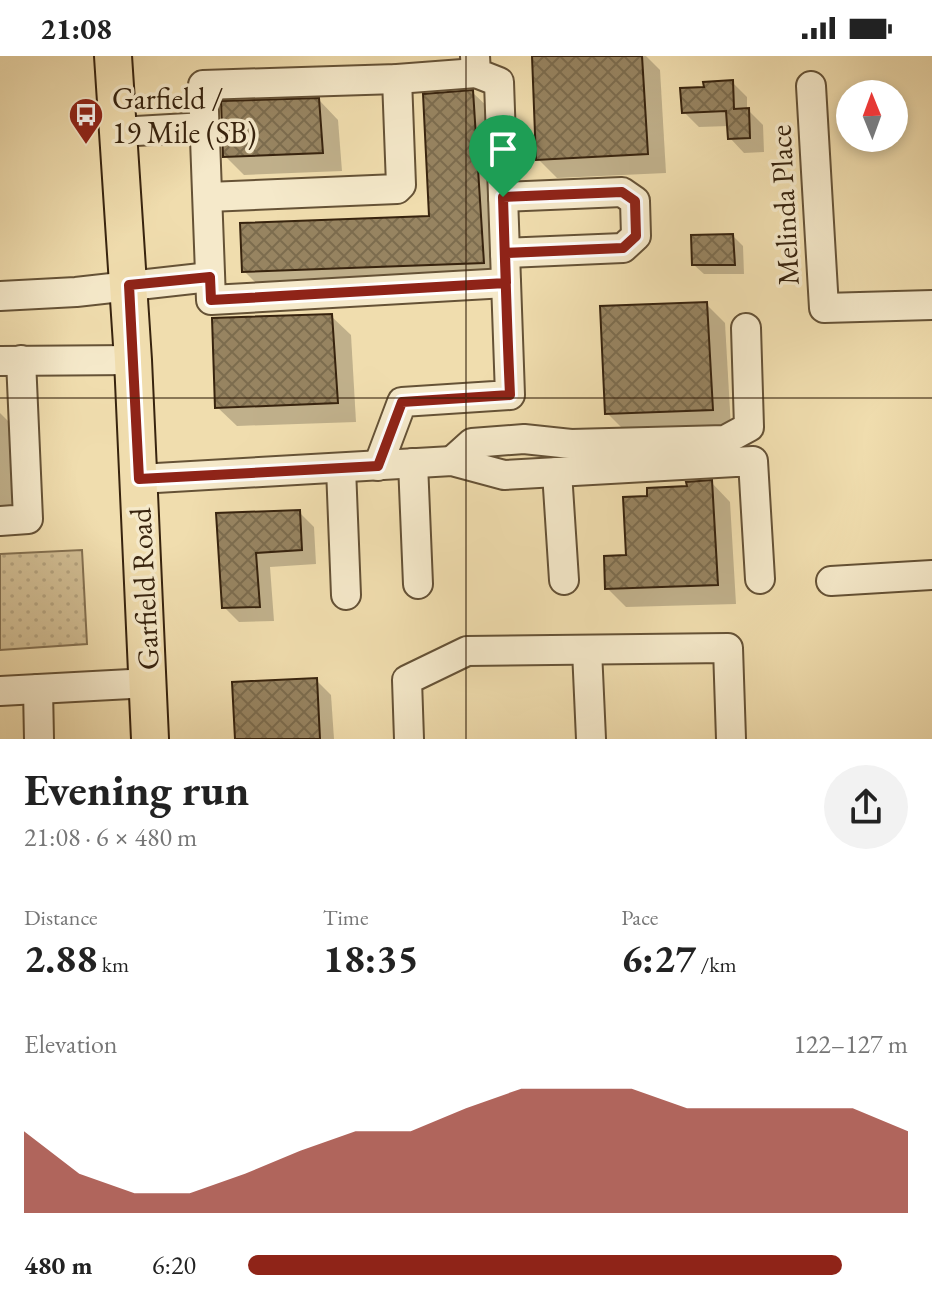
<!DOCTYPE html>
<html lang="en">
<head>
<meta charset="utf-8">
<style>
	:root { --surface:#fff; --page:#f2f2f2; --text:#222; --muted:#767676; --accent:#8f2418 }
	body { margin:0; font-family:"EB Garamond",serif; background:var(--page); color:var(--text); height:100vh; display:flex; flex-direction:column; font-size:30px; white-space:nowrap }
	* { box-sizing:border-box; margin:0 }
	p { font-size:26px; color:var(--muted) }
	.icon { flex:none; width:44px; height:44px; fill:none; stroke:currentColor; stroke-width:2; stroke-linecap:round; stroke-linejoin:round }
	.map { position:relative; height:683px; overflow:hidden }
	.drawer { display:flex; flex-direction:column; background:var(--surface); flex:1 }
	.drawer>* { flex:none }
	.needle { width:52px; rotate:359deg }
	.buttons { position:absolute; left:836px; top:24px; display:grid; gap:16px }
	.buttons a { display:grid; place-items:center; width:72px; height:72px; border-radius:50%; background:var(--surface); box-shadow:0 4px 12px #0003; font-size:40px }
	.pin { position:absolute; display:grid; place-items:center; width:68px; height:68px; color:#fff; margin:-82px -34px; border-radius:50% 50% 50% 0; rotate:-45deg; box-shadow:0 0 8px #0007 }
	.pin .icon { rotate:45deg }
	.round { display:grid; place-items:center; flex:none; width:84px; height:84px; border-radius:42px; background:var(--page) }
	.headline { display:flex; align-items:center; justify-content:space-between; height:136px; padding:0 24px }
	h1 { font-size:44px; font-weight:700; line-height:60px }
	.figures { display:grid; grid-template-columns:repeat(3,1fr); gap:12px; height:136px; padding:8px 24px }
	.figures div { display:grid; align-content:center }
	.figures b { font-size:40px; font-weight:700 }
	.figures small { font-size:22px; font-weight:400 }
	.figures p { font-size:22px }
	.chart { height:224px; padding:16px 24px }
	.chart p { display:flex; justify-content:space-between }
	.chart svg { width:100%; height:144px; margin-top:8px; fill:var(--accent); opacity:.7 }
	ul { padding:0 24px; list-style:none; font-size:26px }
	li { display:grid; grid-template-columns:128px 96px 1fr; align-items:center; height:60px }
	li i { height:20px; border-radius:10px; background:var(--accent) }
	.status { display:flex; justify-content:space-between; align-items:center; height:56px; padding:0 40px; background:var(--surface); direction:ltr }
	.status svg { height:22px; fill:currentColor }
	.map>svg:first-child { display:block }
</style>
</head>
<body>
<div class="status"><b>21:08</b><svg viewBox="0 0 49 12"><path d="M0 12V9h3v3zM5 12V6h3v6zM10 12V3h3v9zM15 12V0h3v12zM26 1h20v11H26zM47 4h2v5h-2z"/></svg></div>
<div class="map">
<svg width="932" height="683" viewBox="0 0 932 683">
	<defs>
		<pattern id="grass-dots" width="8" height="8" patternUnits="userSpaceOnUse" patternTransform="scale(2)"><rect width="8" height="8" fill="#d1bd93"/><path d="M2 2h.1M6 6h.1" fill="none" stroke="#b4a27e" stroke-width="1.8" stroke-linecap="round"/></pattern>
		<pattern id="building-cross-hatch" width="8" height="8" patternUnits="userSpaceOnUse" patternTransform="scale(2)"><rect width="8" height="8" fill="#978461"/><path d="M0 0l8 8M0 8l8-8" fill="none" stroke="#7c6c4e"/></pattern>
	</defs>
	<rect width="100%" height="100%" fill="#f0ddae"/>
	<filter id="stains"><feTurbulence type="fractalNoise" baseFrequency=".0025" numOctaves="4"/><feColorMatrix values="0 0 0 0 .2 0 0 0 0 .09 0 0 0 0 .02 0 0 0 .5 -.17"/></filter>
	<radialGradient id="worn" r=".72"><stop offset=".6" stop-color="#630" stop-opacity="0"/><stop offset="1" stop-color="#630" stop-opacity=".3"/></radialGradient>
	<!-- grass -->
	<polygon fill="url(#grass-dots)" stroke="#847050" stroke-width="2" points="82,494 87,588 0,594 0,498"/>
	<!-- shadow -->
	<g fill="#0003">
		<polygon points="534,0 646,0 660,14 666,117 557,122 538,103"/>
		<polygon points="732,26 747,41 747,53 763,69 764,96 744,97 730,82 729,70 699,71 684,56 706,33"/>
		<polygon points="472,36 492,55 502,225 263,234 244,215 431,162"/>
		<polygon points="319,44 338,64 342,115 244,119 225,100"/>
		<polygon points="733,180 743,190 744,218 704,218 694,209"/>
		<polygon points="706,248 725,267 731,372 626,376 607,357"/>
		<polygon points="331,260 351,279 356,366 237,370 217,351"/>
		<polygon points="0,357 9,366 12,454 0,454"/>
		<polygon points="711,426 730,446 736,548 626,551 607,532 628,501 649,442"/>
		<polygon points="299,456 314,471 316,508 270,511 274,565 239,566 224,551 218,459"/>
		<polygon points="316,624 331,639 334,683 237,683"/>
	</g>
	<!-- building -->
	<g fill="url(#building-cross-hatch)" stroke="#37230e" stroke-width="2">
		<polygon points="532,0 642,0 648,98 536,104"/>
		<polygon points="733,24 734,53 749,52 750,82 728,83 726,55 682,57 680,32 704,31 703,26"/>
		<polygon points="473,34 484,207 242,216 240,167 429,160 423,38"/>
		<polygon points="319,42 323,97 223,101 221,45"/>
		<polygon points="733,178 735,209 692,209 691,179"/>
		<polygon points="707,246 713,354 605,358 600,250"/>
		<polygon points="332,258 338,347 215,352 212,262"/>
		<polygon points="712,424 718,529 605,533 604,500 626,499 623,441 647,440 647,432 687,430 686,426"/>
		<polygon points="300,454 302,494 256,497 260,551 222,552 216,457"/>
		<polygon points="317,622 320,683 235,683 232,626"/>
	</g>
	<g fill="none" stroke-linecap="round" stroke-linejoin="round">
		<defs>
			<g id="minor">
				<polyline points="476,17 397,23 203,29 211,244 506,227"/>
				<polyline points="811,30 824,252 932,249"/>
				<polyline points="119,76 205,71"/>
				<polyline points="208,141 397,133 401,129 397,23"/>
				<polyline points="503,141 622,136 635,145 636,180 623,192 505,197"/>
				<polyline points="0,240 76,236 210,221"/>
				<polyline points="0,305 133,304"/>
				<polyline points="452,405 472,387 524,383 571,388 725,384 749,371 746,272"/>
				<polyline points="413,407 418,528"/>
				<polyline points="378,410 402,346 510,339 499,26 476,17 475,0"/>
				<polyline points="341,412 346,539"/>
				<polyline points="557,416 564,524"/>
				<polyline points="139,423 452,405 504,419 753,405 760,523"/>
				<polyline points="0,465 28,463 21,304"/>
				<polyline points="831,525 932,519"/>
				<polyline points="587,594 591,683"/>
				<polyline points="38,633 39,683"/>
				<polyline points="0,635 149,627"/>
				<polyline points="409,683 407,624 467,595 728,592 731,683"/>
			</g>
			<polyline id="major" points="113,0 133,304 150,683"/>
		</defs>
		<!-- minor casing -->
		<use href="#minor" stroke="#655236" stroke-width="32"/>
		<!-- major casing -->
		<use href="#major" stroke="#37230e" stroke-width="40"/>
		<!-- minor -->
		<use href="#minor" stroke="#f5e9ca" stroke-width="28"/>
		<!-- major -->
		<use href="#major" stroke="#f0ddae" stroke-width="36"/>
	</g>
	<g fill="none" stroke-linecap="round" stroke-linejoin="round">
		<defs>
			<path id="route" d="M 503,141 C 505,207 507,273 510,339 L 402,346 L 378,410 L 139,423 L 129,229 L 210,221 L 211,244 L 506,227 L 505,197 L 623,192 L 636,180 L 635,145 L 622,136 L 503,141"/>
		</defs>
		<!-- route casing -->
		<use href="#route" stroke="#fff" stroke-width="16"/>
		<!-- route -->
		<use href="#route" stroke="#8f2418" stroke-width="10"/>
	</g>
	<!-- grid -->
	<path fill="none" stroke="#37230e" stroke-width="2" stroke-opacity="0.55" d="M 466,0 L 466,683M 0,342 L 932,342"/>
	<!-- icons -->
	<defs>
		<symbol id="bus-pin" viewBox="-11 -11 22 30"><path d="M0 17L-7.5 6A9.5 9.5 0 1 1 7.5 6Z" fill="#8f2418" stroke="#f5e9ca"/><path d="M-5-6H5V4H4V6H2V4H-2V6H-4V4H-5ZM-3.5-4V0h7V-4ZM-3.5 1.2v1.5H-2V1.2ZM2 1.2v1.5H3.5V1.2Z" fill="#fff"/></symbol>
	</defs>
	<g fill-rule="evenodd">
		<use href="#bus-pin" x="66" y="39" width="40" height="54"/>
	</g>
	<g text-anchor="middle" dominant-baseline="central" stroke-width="7" stroke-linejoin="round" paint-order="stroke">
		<!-- poi labels -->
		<g font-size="30" fill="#37230e" stroke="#f5e9ca" text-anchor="start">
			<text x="112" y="42">Garfield /<tspan x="112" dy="34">19 Mile (SB)</tspan></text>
		</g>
		<!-- street labels -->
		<g font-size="30" fill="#37230e" stroke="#f5e9ca">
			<text transform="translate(784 149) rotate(-93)">Melinda Place</text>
			<text transform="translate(144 533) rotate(-93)">Garfield Road</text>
		</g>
	</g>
	<rect width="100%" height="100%" filter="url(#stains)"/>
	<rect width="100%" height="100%" fill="url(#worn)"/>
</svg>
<div class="buttons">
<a><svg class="needle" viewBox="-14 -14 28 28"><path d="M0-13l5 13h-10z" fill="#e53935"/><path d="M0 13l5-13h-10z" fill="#767676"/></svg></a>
</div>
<div class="pin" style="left:503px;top:141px;background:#1e9e55"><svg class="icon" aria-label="arrive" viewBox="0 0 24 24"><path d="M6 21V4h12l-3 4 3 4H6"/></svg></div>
</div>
<section class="drawer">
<div class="headline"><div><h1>Evening run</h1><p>21:08 · 6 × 480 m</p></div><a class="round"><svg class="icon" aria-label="share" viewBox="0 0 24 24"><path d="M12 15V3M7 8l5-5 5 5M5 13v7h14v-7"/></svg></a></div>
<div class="figures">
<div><p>Distance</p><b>2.88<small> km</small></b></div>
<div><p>Time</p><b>18:35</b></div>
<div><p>Pace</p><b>6:27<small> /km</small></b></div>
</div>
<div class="chart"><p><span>Elevation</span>122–127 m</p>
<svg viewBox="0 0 160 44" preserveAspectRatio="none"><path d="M0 44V19L10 32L20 38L30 38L40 32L50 25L60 19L70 19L80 12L90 6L100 6L110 6L120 12L130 12L140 12L150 12L160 19V44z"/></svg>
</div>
<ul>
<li><b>480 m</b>6:20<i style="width:90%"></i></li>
</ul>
</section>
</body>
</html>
